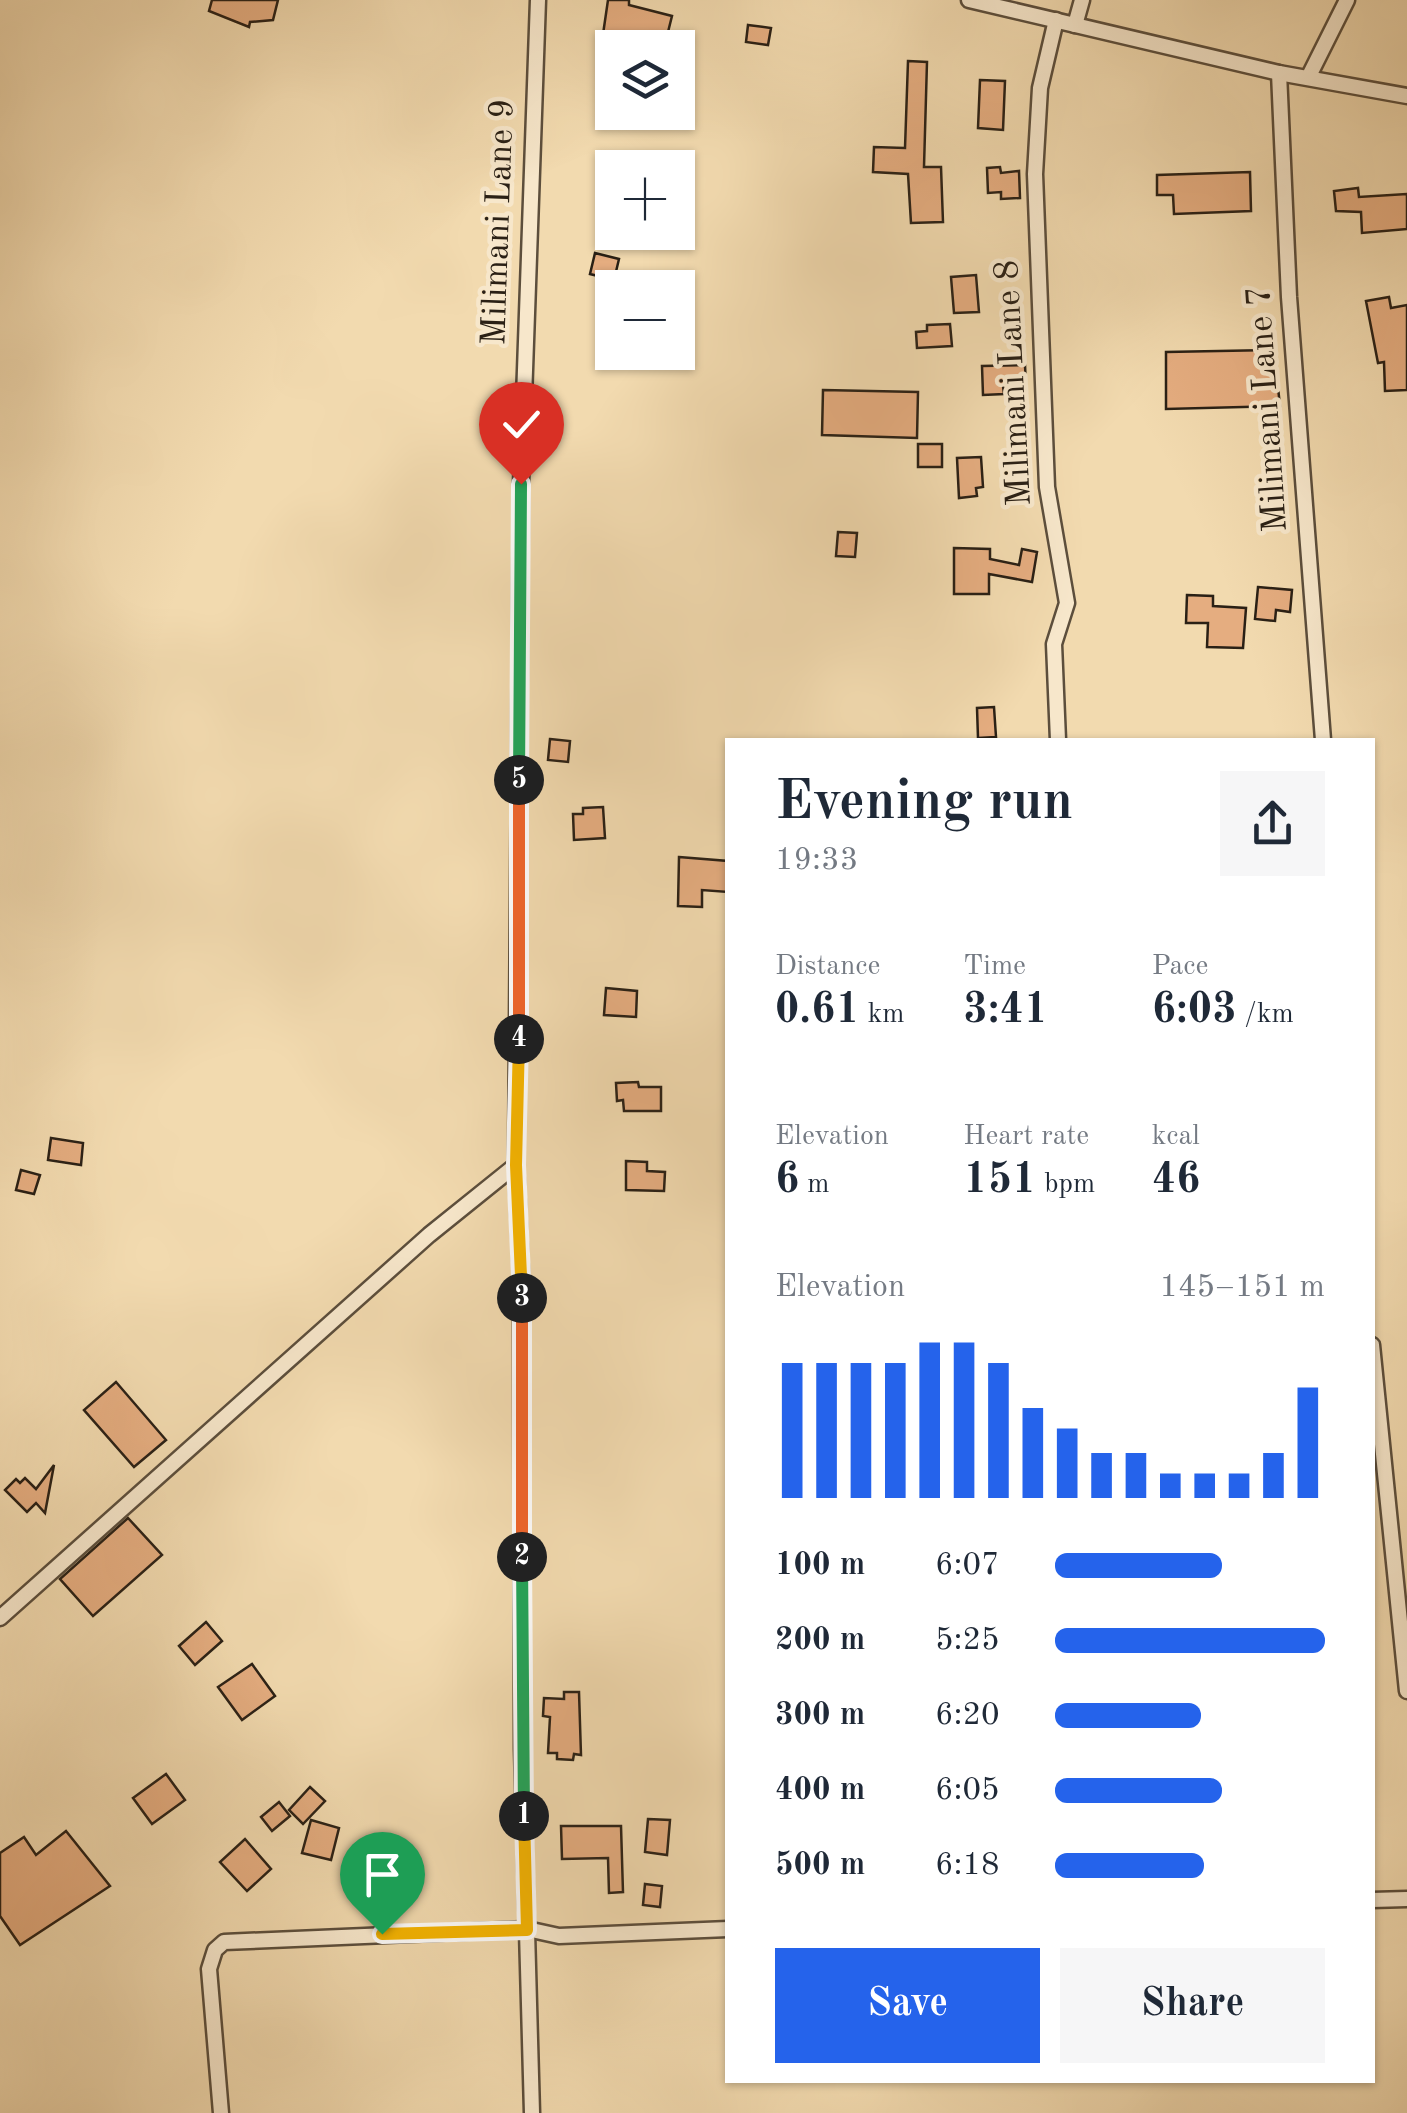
<!DOCTYPE html>
<html lang="en">
<head>
<meta charset="utf-8">
<style>
	:root { --surface:#fff; --page:#f6f6f7; --text:#1f2937; --muted:#747a83; --accent:#2563eb }
	body { margin:0; font-family:"Old Standard TT",serif; background:var(--page); color:var(--text); height:100vh; display:flex; flex-direction:column; font-size:38px; white-space:nowrap }
	* { box-sizing:border-box; margin:0 }
	p { font-size:32px; color:var(--muted) }
	.icon { flex:none; width:55px; height:55px; fill:none; stroke:currentColor; stroke-width:2; stroke-linecap:round; stroke-linejoin:round }
	.map { position:relative; flex:1; overflow:hidden }
	.side { position:absolute; left:725px; top:738px; width:650px; height:1345px; display:flex; flex-direction:column; background:var(--surface); border-radius:0px; box-shadow:0 2px 8px #0004 }
	.side>* { flex:none }
	.tools { position:absolute; left:595px; top:30px; display:grid; gap:20px }
	.tools a { display:grid; place-items:center; width:100px; height:100px; border-radius:0px; background:var(--surface); box-shadow:0 2px 8px #0004; font-size:50px }
	.pin { position:absolute; display:grid; place-items:center; width:85px; height:85px; color:#fff; margin:-102px -42px; border-radius:50% 50% 50% 0; rotate:-45deg; box-shadow:0 0 10px #0007 }
	.pin .icon { rotate:45deg }
	.km { position:absolute; width:50px; height:50px; margin:-25px; border-radius:50%; background:#222; color:#fff; font-size:28px; line-height:50px; text-align:center }
	.round { display:grid; place-items:center; flex:none; width:105px; height:105px; border-radius:0px; background:var(--page) }
	.head { display:flex; align-items:center; justify-content:space-between; height:170px; padding:0 50px }
	h1 { font-size:55px; font-weight:800; line-height:75px }
	.metrics { display:grid; grid-template-columns:repeat(3,1fr); gap:15px; height:170px; padding:10px 50px }
	.metrics div { display:grid; align-content:center }
	.metrics b { font-size:42px; font-weight:800 }
	.metrics small { font-size:28px; font-weight:400 }
	.metrics p { font-size:28px }
	.chart { height:280px; padding:20px 50px }
	.chart p { display:flex; justify-content:space-between }
	.chart svg { width:100%; height:180px; margin-top:10px; stroke:var(--accent); stroke-width:6 }
	.primary-button { display:flex; gap:20px; margin-top:auto; padding:20px 50px }
	.primary-button a { flex:1; height:115px; border-radius:0px; background:var(--accent); color:#fff; font-size:40px; font-weight:800; line-height:115px; text-align:center }
	.primary-button a+a { background:var(--page); color:var(--text) }
	ul { padding:0 50px; list-style:none; font-size:32px }
	li { display:grid; grid-template-columns:160px 120px 1fr; align-items:center; height:75px }
	li i { height:25px; border-radius:12px; background:var(--accent) }
	.map>svg:first-child { display:block }
</style>
</head>
<body>
<div class="map">
<svg width="1407" height="2113" viewBox="0 0 1407 2113">
	<rect width="100%" height="100%" fill="#f2daaf"/>
	<filter id="stains"><feTurbulence type="fractalNoise" baseFrequency=".002" numOctaves="4"/><feColorMatrix values="0 0 0 0 .2 0 0 0 0 .09 0 0 0 0 .02 0 0 0 .5 -.17"/></filter>
	<radialGradient id="worn" r=".72"><stop offset=".6" stop-color="#630" stop-opacity="0"/><stop offset="1" stop-color="#630" stop-opacity=".3"/></radialGradient>
	<!-- building -->
	<g fill="#e5ad80" stroke="#2a2015" stroke-width="2.5">
		<polygon points="212,0 278,0 273,20 250,22 249,27 209,11"/>
		<polygon points="608,0 629,0 629,5 672,16 664,48 601,48"/>
		<polygon points="748,25 771,28 768,45 746,42"/>
		<polygon points="908,61 927,62 924,167 941,167 943,222 911,223 908,174 873,172 874,147 905,148"/>
		<polygon points="980,80 1005,81 1003,130 978,128"/>
		<polygon points="1000,167 1001,173 1019,171 1020,198 1001,199 1001,192 988,193 987,168"/>
		<polygon points="1250,172 1251,211 1174,214 1173,195 1157,195 1157,175"/>
		<polygon points="1358,188 1359,197 1407,194 1407,229 1362,233 1361,212 1336,211 1334,191"/>
		<polygon points="595,253 619,259 614,280 590,274"/>
		<polygon points="976,275 979,312 954,313 951,277"/>
		<polygon points="1389,297 1391,308 1407,305 1407,390 1385,391 1384,362 1378,363 1366,301"/>
		<polygon points="950,324 952,346 917,348 916,332 927,331 927,325"/>
		<polygon points="1274,350 1280,406 1166,409 1166,352"/>
		<polygon points="1025,365 1026,386 1003,386 1004,394 983,395 982,366"/>
		<polygon points="823,390 918,392 917,438 822,435"/>
		<rect x="918" y="444" width="24" height="23"/>
		<polygon points="981,457 983,487 976,488 977,496 959,498 957,458"/>
		<polygon points="838,532 857,533 855,557 836,556"/>
		<polygon points="954,548 990,549 990,559 1019,565 1022,549 1037,552 1032,582 989,574 989,594 954,594"/>
		<polygon points="1258,587 1292,590 1290,612 1276,610 1275,621 1255,619"/>
		<polygon points="1187,595 1213,596 1213,606 1246,608 1243,648 1207,647 1208,623 1186,623"/>
		<polygon points="994,707 996,737 978,738 977,708"/>
		<polygon points="550,739 570,741 568,762 548,760"/>
		<polygon points="603,807 605,838 574,840 573,814 583,814 583,808"/>
		<polygon points="679,857 728,861 728,892 702,890 702,907 678,906"/>
		<polygon points="606,988 637,991 636,1017 604,1015"/>
		<polygon points="638,1082 639,1087 661,1087 661,1111 624,1111 623,1100 617,1101 616,1083"/>
		<polygon points="51,1138 83,1143 81,1165 48,1160"/>
		<polygon points="626,1161 647,1162 647,1171 665,1172 664,1191 626,1190"/>
		<polygon points="21,1170 40,1175 34,1194 16,1190"/>
		<polygon points="116,1382 166,1440 134,1467 84,1410"/>
		<polygon points="54,1465 45,1513 36,1503 27,1512 5,1490 16,1479 20,1483 25,1478 36,1489"/>
		<polygon points="128,1518 162,1555 93,1616 60,1579"/>
		<polygon points="206,1622 222,1641 195,1665 179,1646"/>
		<polygon points="252,1664 275,1696 242,1720 218,1687"/>
		<polygon points="564,1692 579,1692 581,1755 574,1754 573,1760 557,1759 557,1753 548,1753 550,1717 543,1716 544,1698 564,1699"/>
		<polygon points="166,1774 185,1800 152,1824 133,1798"/>
		<polygon points="310,1787 325,1801 303,1824 289,1810"/>
		<polygon points="279,1802 290,1816 272,1831 261,1817"/>
		<polygon points="648,1819 670,1820 667,1855 645,1852"/>
		<polygon points="311,1820 339,1828 331,1860 302,1853"/>
		<polygon points="561,1826 621,1826 623,1892 609,1893 608,1858 562,1859"/>
		<polygon points="66,1831 110,1886 20,1945 0,1916 0,1853 24,1837 36,1855"/>
		<polygon points="245,1839 271,1869 247,1891 220,1862"/>
		<polygon points="645,1884 662,1886 660,1907 643,1905"/>
	</g>
	<g fill="none" stroke-linecap="round" stroke-linejoin="round">
		<defs>
			<g id="minor">
				<polyline points="969,0 1279,73 1407,96"/>
				<polyline points="1056,20 1040,88 1035,174 1047,487 1067,603 1054,644 1058,740"/>
				<polyline points="1075,25 1082,0"/>
				<polyline points="1279,73 1289,297 1323,740"/>
				<polyline points="1309,76 1347,0"/>
				<polyline points="1372,1345 1407,1691"/>
				<polyline points="0,1618 429,1235 516,1165"/>
				<polyline points="1372,1900 1407,1899"/>
				<polyline points="221,2113 209,1969 215,1950 224,1942 527,1929 559,1936 728,1929"/>
				<polyline points="532,2113 522,1749 521,1273 516,1165 521,484 538,0"/>
			</g>
		</defs>
		<!-- minor casing -->
		<use href="#minor" stroke="#5c4e3c" stroke-width="19"/>
		<!-- minor -->
		<use href="#minor" stroke="#f7e7cb" stroke-width="14"/>
	</g>
	<g fill="none" stroke-linecap="round" stroke-linejoin="round">
		<defs>
			<polyline id="split-1" points="382,1934 527,1930 524,1816"/>
			<polyline id="split-2" points="522,1557 524,1816"/>
			<polyline id="split-3" points="522,1298 522,1557"/>
			<polyline id="split-4" points="519,1039 516,1165 522,1298"/>
			<polyline id="split-5" points="519,1039 519,780"/>
			<polyline id="split-6" points="519,780 521,484"/>
		</defs>
		<!-- split-1 casing -->
		<use href="#split-1" stroke="#fff" stroke-width="20"/>
		<!-- split-2 casing -->
		<use href="#split-2" stroke="#fff" stroke-width="20"/>
		<!-- split-3 casing -->
		<use href="#split-3" stroke="#fff" stroke-width="20"/>
		<!-- split-4 casing -->
		<use href="#split-4" stroke="#fff" stroke-width="20"/>
		<!-- split-5 casing -->
		<use href="#split-5" stroke="#fff" stroke-width="20"/>
		<!-- split-6 casing -->
		<use href="#split-6" stroke="#fff" stroke-width="20"/>
		<!-- split-1 -->
		<use href="#split-1" stroke="#f5b400" stroke-width="12"/>
		<!-- split-2 -->
		<use href="#split-2" stroke="#22a559" stroke-width="12"/>
		<!-- split-3 -->
		<use href="#split-3" stroke="#f0652b" stroke-width="12"/>
		<!-- split-4 -->
		<use href="#split-4" stroke="#f5b400" stroke-width="12"/>
		<!-- split-5 -->
		<use href="#split-5" stroke="#f0652b" stroke-width="12"/>
		<!-- split-6 -->
		<use href="#split-6" stroke="#22a559" stroke-width="12"/>
	</g>
	<g text-anchor="middle" dominant-baseline="central" stroke-width="9" stroke-linejoin="round" paint-order="stroke">
		<!-- street labels -->
		<g font-size="35" fill="#2a2015" stroke="#f7e7cb">
			<text transform="translate(499 222) rotate(-88)">Milimani Lane 9</text>
			<text transform="translate(1014 383) rotate(-93)">Milimani Lane 8</text>
			<text transform="translate(1268 409) rotate(-94)">Milimani Lane 7</text>
		</g>
	</g>
	<rect width="100%" height="100%" filter="url(#stains)"/>
	<rect width="100%" height="100%" fill="url(#worn)"/>
</svg>
<div class="tools">
<a><svg class="icon" aria-label="layers" viewBox="0 0 24 24"><path d="M12 4l9 5-9 5-9-5zM3 14l9 5 9-5"/></svg></a>
<a>+</a>
<a>−</a>
</div>
<div class="pin" style="left:382px;top:1934px;background:#1e9e55"><svg class="icon" aria-label="arrive" viewBox="0 0 24 24"><path d="M6 21V4h12l-3 4 3 4H6"/></svg></div>
<div class="pin" style="left:521px;top:484px;background:#d93025"><svg class="icon" aria-label="check" viewBox="0 0 24 24"><path d="M5 12l5 5 9-10"/></svg></div>
<b class="km" style="left:524px;top:1816px">1</b>
<b class="km" style="left:522px;top:1557px">2</b>
<b class="km" style="left:522px;top:1298px">3</b>
<b class="km" style="left:519px;top:1039px">4</b>
<b class="km" style="left:519px;top:780px">5</b>
<section class="side">
<div class="head"><div><h1>Evening run</h1><p>19:33</p></div><a class="round"><svg class="icon" aria-label="share" viewBox="0 0 24 24"><path d="M12 15V3M7 8l5-5 5 5M5 13v7h14v-7"/></svg></a></div>
<div class="metrics">
<div><p>Distance</p><b>0.61<small> km</small></b></div>
<div><p>Time</p><b>3:41</b></div>
<div><p>Pace</p><b>6:03<small> /km</small></b></div>
</div>
<div class="metrics">
<div><p>Elevation</p><b>6<small> m</small></b></div>
<div><p>Heart rate</p><b>151<small> bpm</small></b></div>
<div><p>kcal</p><b>46</b></div>
</div>
<div class="chart"><p><span>Elevation</span>145–151 m</p>
<svg viewBox="0 0 160 44" preserveAspectRatio="none"><path d="M5 44V11M15 44V11M25 44V11M35 44V11M45 44V6M55 44V6M65 44V11M75 44V22M85 44V27M95 44V33M105 44V33M115 44V38M125 44V38M135 44V38M145 44V33M155 44V17"/></svg>
</div>
<ul>
<li><b>100 m</b>6:07<i style="width:62%"></i></li>
<li><b>200 m</b>5:25<i style="width:100%"></i></li>
<li><b>300 m</b>6:20<i style="width:54%"></i></li>
<li><b>400 m</b>6:05<i style="width:62%"></i></li>
<li><b>500 m</b>6:18<i style="width:55%"></i></li>
</ul>
<div class="primary-button"><a>Save</a><a>Share</a></div>
</section>
</div>
</body>
</html>
